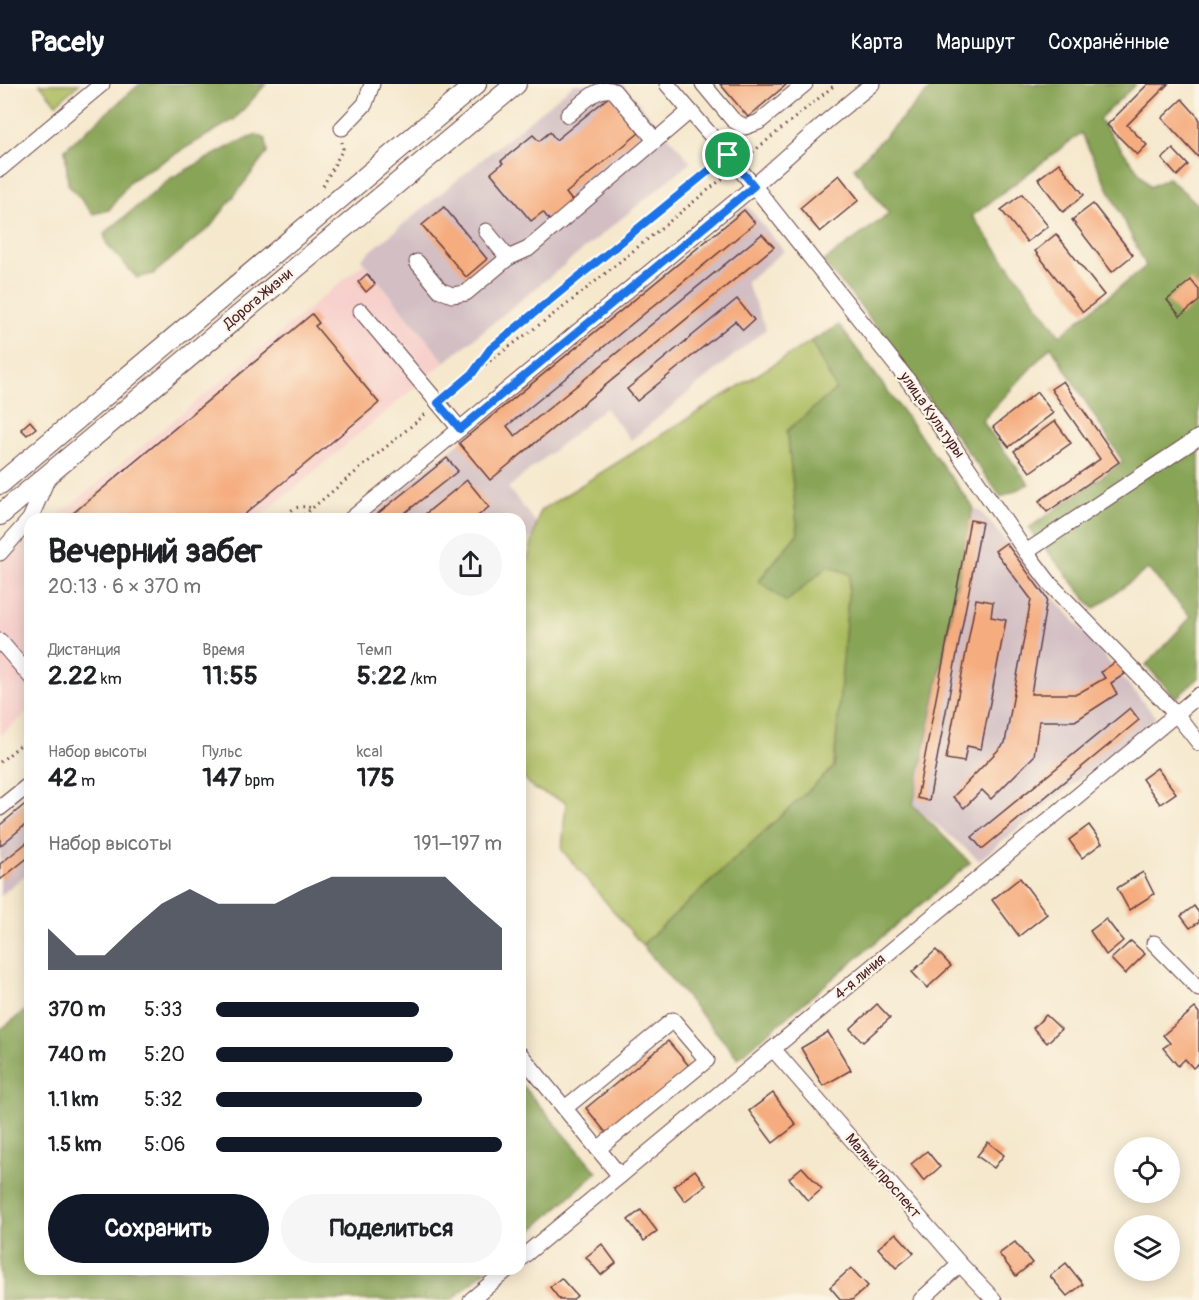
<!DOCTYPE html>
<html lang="ru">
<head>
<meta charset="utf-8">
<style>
	:root { --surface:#fff; --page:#f6f6f6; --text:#202124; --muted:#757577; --accent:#111827 }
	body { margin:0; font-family:Pangolin,sans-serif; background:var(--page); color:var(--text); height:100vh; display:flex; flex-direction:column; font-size:22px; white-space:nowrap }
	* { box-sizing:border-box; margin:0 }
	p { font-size:20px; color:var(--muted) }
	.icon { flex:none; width:33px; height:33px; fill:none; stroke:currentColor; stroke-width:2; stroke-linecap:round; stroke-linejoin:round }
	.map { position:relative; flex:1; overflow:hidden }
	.sheet { position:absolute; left:24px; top:429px; width:502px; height:762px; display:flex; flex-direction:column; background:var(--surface); border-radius:18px; box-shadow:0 3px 15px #0003 }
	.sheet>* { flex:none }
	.tools { position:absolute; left:1114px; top:1053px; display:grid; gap:12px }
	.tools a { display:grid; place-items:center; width:66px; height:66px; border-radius:50%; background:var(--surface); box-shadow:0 3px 15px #0003; font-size:30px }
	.pin { position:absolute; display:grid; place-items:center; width:51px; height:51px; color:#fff; margin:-26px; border:3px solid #fff; border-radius:50%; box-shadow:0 2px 6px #0007 }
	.round { display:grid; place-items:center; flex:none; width:63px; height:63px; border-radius:32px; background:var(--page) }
	.summary { display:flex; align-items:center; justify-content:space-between; height:102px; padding:0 24px }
	h1 { font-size:33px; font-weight:800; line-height:45px }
	.metrics { display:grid; grid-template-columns:repeat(3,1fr); gap:9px; height:102px; padding:6px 24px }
	.metrics div { display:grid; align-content:center }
	.metrics b { font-size:26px; font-weight:800 }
	.metrics small { font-size:16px; font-weight:400 }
	.metrics p { font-size:16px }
	.chart { height:168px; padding:12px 24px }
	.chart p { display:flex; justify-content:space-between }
	.chart svg { width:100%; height:108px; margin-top:6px; fill:var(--accent); opacity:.7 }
	.primary-button { display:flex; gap:12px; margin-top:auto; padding:12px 24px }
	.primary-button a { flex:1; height:69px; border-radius:36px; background:var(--accent); color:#fff; font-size:24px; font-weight:800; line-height:69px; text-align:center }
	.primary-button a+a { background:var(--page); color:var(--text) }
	ul { padding:0 24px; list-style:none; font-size:20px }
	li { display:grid; grid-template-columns:96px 72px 1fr; align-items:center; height:45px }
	li i { height:15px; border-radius:8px; background:var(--accent) }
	header { display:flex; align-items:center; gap:36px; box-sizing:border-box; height:84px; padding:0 30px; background:var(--accent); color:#fff }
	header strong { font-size:28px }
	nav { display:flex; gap:33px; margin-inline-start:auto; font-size:21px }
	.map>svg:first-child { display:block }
</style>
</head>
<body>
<header>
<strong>Pacely</strong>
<nav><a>Карта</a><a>Маршрут</a><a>Сохранённые</a></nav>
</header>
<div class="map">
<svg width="1199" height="1216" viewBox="0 0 1199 1216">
	<rect width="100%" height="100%" fill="#fcf5e5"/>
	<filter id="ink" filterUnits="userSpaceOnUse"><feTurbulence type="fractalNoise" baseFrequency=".0167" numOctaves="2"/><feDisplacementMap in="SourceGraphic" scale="12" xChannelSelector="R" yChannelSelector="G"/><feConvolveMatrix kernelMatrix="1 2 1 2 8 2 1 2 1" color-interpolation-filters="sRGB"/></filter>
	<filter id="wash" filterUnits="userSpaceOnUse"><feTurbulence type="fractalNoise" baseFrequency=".008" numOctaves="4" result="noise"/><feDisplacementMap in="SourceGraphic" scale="24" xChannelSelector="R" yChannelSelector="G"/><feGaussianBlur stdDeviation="1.35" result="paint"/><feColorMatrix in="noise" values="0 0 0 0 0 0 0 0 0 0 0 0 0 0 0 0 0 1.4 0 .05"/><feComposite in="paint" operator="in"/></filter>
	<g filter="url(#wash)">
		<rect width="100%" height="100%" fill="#f5e8cd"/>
		<!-- built -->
		<g fill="#f7d0cc">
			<polygon points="364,179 445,278 258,435 54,435"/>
			<polygon points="30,455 30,626 0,652 0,479"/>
		</g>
		<!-- industrial -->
		<g fill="#d2bec3">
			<polygon points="574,0 622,0 691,78 445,278 361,175"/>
			<polygon points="747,122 784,167 746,198 766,245 631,356 605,324 508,404 541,445 521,462 520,435 366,435"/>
			<polygon points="973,423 982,429 1156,633 979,776 913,721"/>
			<polygon points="30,712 30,787 0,812 0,736"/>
		</g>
		<!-- green -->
		<g fill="#abbc5f" stroke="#7a6e45" stroke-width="1.5">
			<polygon points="40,0 79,0 56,20"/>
			<polygon points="811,257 836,305 787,347 798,449 759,496 786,517 828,482 850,490 834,683 642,861 562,766 566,718 534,705 521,690 520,505 540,427"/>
		</g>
		<!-- forest -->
		<g fill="#88a456" stroke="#696240" stroke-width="1.5" fill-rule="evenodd">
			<polygon points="140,0 266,0 235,35 131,96 109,126 93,130 68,100 65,65"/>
			<path d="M 935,0 L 1136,0 L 1099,35 L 1150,103 L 1168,94 L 1199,121 L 1199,594 L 1176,614 L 1146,581 L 1191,533 L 1148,485 L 1094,525 L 1029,444 L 1123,378 L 1051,262 L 982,337 L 1029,400 L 1001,413 L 860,221 L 823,178 L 889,130 L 854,84 ZM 1081,49 L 1146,182 L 1060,251 L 972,132 Z"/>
			<polygon points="257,51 266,55 267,69 211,142 153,190 137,194 107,161 104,150 171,94 236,59"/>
			<polygon points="839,241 973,423 913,721 970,779 738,974 642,861 834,683 850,490 828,482 786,518 759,497 798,449 787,347 836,305 811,257"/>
			<polygon points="30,923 30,1185 487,1185 452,1216 0,1216 0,946"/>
			<polygon points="520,999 597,1088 521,1156 520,1156"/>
		</g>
		<g id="blocks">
			<!-- building -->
			<g fill="#f5ac7e">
				<polygon points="720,0 787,0 748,33"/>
				<polygon points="1148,0 1168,0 1127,41 1147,61 1137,71 1107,41"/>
				<polygon points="610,12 639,49 566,109 573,118 550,137 543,128 531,137 491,89 503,79 501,77 533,51 539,57 550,48 556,56"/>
				<polygon points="1182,15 1199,34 1199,74 1162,34"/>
				<polygon points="1173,65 1188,81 1177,92 1162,75"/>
				<polygon points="1059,79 1084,111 1063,128 1038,95"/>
				<polygon points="839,91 859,116 820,148 800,124"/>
				<polygon points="1022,110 1048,142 1027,158 1001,126"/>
				<polygon points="1093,120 1133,171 1112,188 1072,136"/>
				<polygon points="444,123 487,175 466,193 422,141"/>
				<polygon points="744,126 755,139 507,342 515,352 762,150 774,163 490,396 459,359"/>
				<polygon points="1056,150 1104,211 1083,228 1035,167"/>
				<polygon points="367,190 375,200 366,208 358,198"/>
				<polygon points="1191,196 1199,206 1199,217 1180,232 1167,216"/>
				<polygon points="737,215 754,236 743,246 735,237 637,317 627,305"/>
				<polygon points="312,230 319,239 315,242 379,319 239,435 66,435"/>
				<polygon points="1063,297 1119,378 1047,428 1039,417 1100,375 1051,305"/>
				<polygon points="1037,308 1053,329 1009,363 993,343"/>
				<polygon points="30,337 36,344 27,351 21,345"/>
				<polygon points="1055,337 1071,359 1030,388 1014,367"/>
				<polygon points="447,374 458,387 397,435 371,435"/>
				<polygon points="467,396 489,423 474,435 419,435"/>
				<polygon points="970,436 982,438 929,717 917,714"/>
				<polygon points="1006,459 1047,515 1031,610 1077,610 1105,594 1101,588 1117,577 1125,590 1111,599 1117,610 1075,637 1039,637 1034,672 991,715 982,706 964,724 953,713 1005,659 1031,515 995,467"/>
				<polygon points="976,515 993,518 991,533 1006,536 981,665 967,662 964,678 946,675"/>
				<polygon points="1130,624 1139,636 982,765 972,753"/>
				<polygon points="1157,684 1176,709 1160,720 1142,695"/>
				<polygon points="30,716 30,737 0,762 0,741"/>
				<polygon points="1089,741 1102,759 1082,774 1069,756"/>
				<polygon points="30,756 30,772 0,796 0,780"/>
				<polygon points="1143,788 1154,810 1129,826 1117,804"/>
				<polygon points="1020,794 1047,830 1019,852 992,816"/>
				<polygon points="1194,822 1199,829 1199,838 1190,844 1181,832"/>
				<polygon points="1106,835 1123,857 1106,871 1090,847"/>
				<polygon points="1131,857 1145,870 1125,890 1111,875"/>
				<polygon points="936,866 951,882 927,904 912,888"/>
				<polygon points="877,920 890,934 863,958 850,945"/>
				<polygon points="1195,924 1199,929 1199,979 1193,984 1185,975 1178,982 1163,964 1170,959 1163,951"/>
				<polygon points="1046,931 1061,945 1047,959 1033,944"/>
				<polygon points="828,948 851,986 823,1002 801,964"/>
				<polygon points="668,957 690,983 607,1050 586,1024"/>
				<polygon points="773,1009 796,1041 773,1059 749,1027"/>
				<polygon points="988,1058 1004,1071 994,1084 977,1072"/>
				<polygon points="927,1067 940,1083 924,1097 911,1080"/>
				<polygon points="802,1083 822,1105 808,1117 789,1094"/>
				<polygon points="695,1086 706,1101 685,1117 674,1102"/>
				<polygon points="641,1126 657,1147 644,1157 628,1136"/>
				<polygon points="896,1149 914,1169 896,1184 878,1164"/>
				<polygon points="1015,1158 1032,1179 1016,1192 999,1170"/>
				<polygon points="602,1160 616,1179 601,1191 586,1173"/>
				<polygon points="1066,1179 1083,1200 1067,1212 1050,1192"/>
				<polygon points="851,1184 868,1202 852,1216 841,1216 830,1203"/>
				<polygon points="561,1194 577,1212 572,1216 560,1216 550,1203"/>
			</g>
		</g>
	</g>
	<g filter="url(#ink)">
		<use href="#blocks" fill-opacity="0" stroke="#643d43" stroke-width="1.5"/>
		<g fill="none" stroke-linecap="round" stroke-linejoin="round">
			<defs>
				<g id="minor">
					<polyline points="667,0 754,102 910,299 1026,468 1051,501 1176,630 1199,659"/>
					<polyline points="703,0 733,36 745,43 759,38 805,0"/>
					<path d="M 568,31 C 581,21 598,0 614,7 L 655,56"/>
					<polyline points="342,44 365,20 372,0"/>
					<polyline points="0,85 102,0"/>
					<polyline points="486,147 508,174"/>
					<polyline points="417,178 440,206 452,211 466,209 508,174 528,165 690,27"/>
					<polyline points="361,227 460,345"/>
					<polyline points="30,435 49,391"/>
					<polyline points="351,435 754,102 828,36 872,0"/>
					<polyline points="1026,468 1199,353"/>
					<polyline points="0,469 30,435"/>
					<polyline points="0,557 30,592"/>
					<polyline points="0,724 30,700"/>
					<polyline points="1154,859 1199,905"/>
					<polyline points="773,965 960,1180 994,1216"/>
					<polyline points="521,971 620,1092"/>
					<polyline points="565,1024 673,936 707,976 598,1065"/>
					<polyline points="520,1175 1199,611"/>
					<polyline points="471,1216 508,1185"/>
					<polyline points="921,1216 960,1180"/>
				</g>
				<g id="major">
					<polyline points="0,400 476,0"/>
					<polyline points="0,431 516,0"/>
				</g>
			</defs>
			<!-- minor casing -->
			<use href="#minor" stroke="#643d43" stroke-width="17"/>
			<!-- major casing -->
			<use href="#major" stroke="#643d43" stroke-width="22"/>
			<!-- path -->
			<g stroke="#643d43" stroke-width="3" stroke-dasharray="1.5 4.5" stroke-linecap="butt">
				<polyline points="748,72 836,0"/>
				<polyline points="323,102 343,65 342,58"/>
				<polyline points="475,286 490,265 718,79"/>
				<polyline points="448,311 472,290 565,222 728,90"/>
				<path d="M 283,435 C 292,423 299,421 313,424"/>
				<polyline points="299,435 427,329"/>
				<polyline points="0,678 30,653"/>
			</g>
			<!-- minor -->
			<use href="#minor" stroke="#fff" stroke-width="15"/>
			<!-- major -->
			<use href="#major" stroke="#fff" stroke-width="20"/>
		</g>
	</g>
	<g fill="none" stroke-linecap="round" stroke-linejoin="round" filter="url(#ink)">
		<defs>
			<polygon id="route" points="728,71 754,102 460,345 438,319 472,290 490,265"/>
		</defs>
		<!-- route casing -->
		<use href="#route" stroke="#fff" stroke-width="12"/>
		<!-- route -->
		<use href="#route" stroke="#1a73e8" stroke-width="8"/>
	</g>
	<g text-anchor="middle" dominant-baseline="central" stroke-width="4.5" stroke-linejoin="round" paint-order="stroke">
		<!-- street labels -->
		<g font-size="15" fill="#4a1f2b" stroke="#fcf5e5">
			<text transform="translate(258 215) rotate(-40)">Дорога Жизни</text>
			<text transform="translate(932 331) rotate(55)">улица Культуры</text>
			<text transform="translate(860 893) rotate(-40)">4-я линия</text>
			<text transform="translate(883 1092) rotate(49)">Малый проспект</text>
		</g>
	</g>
</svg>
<div class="tools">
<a><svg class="icon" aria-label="locate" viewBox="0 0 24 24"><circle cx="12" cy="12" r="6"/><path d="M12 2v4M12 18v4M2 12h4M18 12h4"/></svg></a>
<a><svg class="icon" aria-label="layers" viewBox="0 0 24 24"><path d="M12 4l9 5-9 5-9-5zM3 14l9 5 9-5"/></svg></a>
</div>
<div class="pin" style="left:728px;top:71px;background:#1e9e55"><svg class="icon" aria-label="arrive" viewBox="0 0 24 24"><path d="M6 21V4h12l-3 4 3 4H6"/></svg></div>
<section class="sheet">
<div class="summary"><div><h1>Вечерний забег</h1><p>20:13 · 6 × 370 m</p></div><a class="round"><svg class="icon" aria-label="share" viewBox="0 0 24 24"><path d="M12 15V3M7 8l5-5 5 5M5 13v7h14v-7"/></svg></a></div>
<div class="metrics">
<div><p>Дистанция</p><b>2.22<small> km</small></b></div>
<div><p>Время</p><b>11:55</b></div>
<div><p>Темп</p><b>5:22<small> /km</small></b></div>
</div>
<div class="metrics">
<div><p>Набор высоты</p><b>42<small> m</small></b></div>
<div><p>Пульс</p><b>147<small> bpm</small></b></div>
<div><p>kcal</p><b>175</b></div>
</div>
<div class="chart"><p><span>Набор высоты</span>191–197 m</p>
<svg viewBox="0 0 160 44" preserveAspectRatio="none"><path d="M0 44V27L10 38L20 38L30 27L40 17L50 11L60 17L70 17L80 17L90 11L100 6L110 6L120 6L130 6L140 6L150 17L160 27V44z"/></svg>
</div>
<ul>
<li><b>370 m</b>5:33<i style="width:71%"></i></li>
<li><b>740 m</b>5:20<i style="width:83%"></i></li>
<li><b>1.1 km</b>5:32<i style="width:72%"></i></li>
<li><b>1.5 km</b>5:06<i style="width:100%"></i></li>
</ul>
<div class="primary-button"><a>Сохранить</a><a>Поделиться</a></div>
</section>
</div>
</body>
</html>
